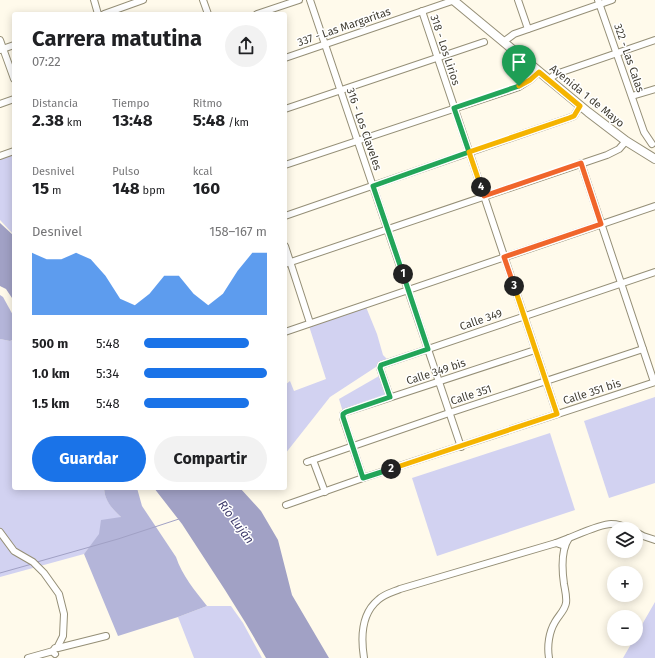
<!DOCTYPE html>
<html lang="es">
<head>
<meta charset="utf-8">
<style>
	:root { --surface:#fff; --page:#f2f2f2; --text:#202124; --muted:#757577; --accent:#1a73e8 }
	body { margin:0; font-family:"Fira Sans",sans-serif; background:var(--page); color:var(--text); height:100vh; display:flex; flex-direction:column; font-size:15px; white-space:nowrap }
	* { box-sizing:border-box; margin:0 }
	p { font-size:13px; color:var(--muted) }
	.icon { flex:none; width:22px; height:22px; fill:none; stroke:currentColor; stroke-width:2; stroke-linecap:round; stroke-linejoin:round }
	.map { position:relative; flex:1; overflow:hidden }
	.drawer { position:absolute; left:12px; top:12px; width:275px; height:478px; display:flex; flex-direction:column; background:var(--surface); border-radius:4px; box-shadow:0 2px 10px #0003 }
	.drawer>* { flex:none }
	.tools { position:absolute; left:607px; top:522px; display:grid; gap:8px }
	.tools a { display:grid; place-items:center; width:36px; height:36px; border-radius:50%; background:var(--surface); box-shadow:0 2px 10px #0003; font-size:20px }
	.pin { position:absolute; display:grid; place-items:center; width:34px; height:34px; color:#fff; margin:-41px -17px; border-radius:50% 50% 50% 0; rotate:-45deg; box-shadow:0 0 4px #0007 }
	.pin .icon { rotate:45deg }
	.km { position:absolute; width:20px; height:20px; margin:-10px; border-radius:50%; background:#222; color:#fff; font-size:11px; line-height:20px; text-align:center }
	.round { display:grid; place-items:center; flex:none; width:42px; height:42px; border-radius:21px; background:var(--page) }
	.overview { display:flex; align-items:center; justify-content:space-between; height:68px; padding:0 20px }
	h1 { font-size:22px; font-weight:700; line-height:30px }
	.metrics { display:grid; grid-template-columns:repeat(3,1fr); gap:6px; height:68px; padding:4px 20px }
	.metrics div { display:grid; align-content:center }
	.metrics b { font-size:17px; font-weight:700 }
	.metrics small { font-size:11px; font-weight:400 }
	.metrics p { font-size:11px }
	.chart { height:112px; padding:8px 20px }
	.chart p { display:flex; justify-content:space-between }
	.chart svg { width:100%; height:72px; margin-top:4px; fill:var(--accent); opacity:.7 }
	.action { display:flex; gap:8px; margin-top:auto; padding:8px 20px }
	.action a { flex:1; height:46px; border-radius:24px; background:var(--accent); color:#fff; font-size:16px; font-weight:700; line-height:46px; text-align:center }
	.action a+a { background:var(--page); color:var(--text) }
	ul { padding:0 20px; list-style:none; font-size:13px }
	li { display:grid; grid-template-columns:64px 48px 1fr; align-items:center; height:30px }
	li i { height:10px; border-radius:5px; background:var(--accent) }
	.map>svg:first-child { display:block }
</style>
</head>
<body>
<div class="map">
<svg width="655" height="658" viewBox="0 0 655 658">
	<rect width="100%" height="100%" fill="#fffaeb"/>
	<!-- green -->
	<g fill="#d2d2f1">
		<polygon points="14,153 14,235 0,220 0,157"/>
		<polygon points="366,307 377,334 383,355 388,360 382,363 330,397 285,454 285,385 290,381 294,391 326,379 309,326"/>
		<path d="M 0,339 L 10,341 L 14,339 L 14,488 L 104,488 C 105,501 112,508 121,517 L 100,534 L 84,554 L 0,577 Z"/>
		<polygon points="379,376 386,397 343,412 339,399"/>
		<polygon points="655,397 655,483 609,498 584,421"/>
		<polygon points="550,433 575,510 437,556 412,478"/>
		<polygon points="655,602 655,658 623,658 634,639 636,639 636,635"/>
		<polygon points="207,606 231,606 243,623 262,658 194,658 178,617"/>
	</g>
	<!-- forest -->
	<g fill="#b4b5d9">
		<polygon points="0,295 3,297 14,317 14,339 10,341 0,339"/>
		<path d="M 104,488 L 137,488 L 142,506 L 176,557 C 182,575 195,591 207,606 L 178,617 L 118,636 L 84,554 L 99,534 L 101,520 L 121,517 C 112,508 105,502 104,488 Z"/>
	</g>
	<!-- water -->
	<g fill="#a1a1c5">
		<polygon points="0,223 14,236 14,301 6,289 0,286"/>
		<polygon points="154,488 240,488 261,511 278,540 292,595 329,658 266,658 245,622 225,590 182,524"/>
	</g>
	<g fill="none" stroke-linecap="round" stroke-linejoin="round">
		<!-- stream -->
		<g stroke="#a1a1c5" stroke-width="1">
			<polyline points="37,562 118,539 179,519"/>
			<polyline points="0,573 32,564"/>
		</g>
		<defs>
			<g id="minor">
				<polyline points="94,0 98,14"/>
				<polyline points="203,0 208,14"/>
				<polyline points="310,0 461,447"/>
				<polyline points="518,0 528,29"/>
				<polyline points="598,0 644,132 652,144"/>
				<polyline points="422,11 557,414"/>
				<polyline points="104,14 143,0"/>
				<polyline points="257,14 299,0"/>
				<polyline points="0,40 14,79"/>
				<polyline points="504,43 506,40 514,34 612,0"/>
				<polyline points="0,50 14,45"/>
				<polyline points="285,58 455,0"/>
				<polyline points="548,80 556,74 655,40"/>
				<polyline points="632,96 655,89"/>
				<polyline points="0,104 14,99"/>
				<polyline points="285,109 484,42"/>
				<polyline points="0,156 14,151"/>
				<polyline points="581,163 654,382"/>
				<polyline points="285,165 519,87 530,80 539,72"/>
				<path d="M 285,216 C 380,184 474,150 569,118 L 574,116 L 580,106"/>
				<polyline points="285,246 310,323"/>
				<polyline points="285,264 607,155 619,149 626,141"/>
				<polyline points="285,332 655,206"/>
				<polyline points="390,397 380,368 381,365 655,272"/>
				<polyline points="313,460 325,492"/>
				<polyline points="307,462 449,413 643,349"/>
				<polyline points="363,478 343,418 343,414 346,412 535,350"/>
				<polyline points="286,505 363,478 655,382"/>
				<polyline points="0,532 14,551 33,562 44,573 59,594 64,614 63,636 57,648"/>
				<polyline points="636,532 643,536 655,540"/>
				<path d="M 569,538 C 579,534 601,524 611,524 C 618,524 624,526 629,529"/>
				<polyline points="55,654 54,653 53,651 55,648 58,648 106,636"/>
				<polyline points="28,658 53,651"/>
				<path d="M 364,658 C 361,639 361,614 378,600 C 384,594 393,592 400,589 L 556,543 L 565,546"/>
				<path d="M 549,658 C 547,646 549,632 555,622 C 559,615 565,610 566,603 C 567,597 565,590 564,584 C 562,570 561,550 569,538 L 556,543"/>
			</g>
			<polyline id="major" points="453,0 588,112 626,141 655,159"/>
		</defs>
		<!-- minor casing -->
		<use href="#minor" stroke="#958f77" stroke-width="8"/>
		<!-- major casing -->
		<use href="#major" stroke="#958f77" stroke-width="10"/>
		<!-- minor -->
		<use href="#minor" stroke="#fff" stroke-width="6"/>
		<!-- major -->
		<use href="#major" stroke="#fff" stroke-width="8"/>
	</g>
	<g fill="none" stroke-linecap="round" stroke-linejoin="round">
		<defs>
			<polyline id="split-1" points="403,274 373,186 469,152 454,108 519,86"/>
			<polyline id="split-2" points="391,469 363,478 343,417 343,414 346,412 390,397 380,368 381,365 428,349 403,274"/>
			<polyline id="split-3" points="391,469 557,414 514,286"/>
			<polyline id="split-4" points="481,187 484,196 581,163 601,224 504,257 514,286"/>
			<polyline id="split-5" points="481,187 469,152 569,118 574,116 580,106 539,72 530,80 519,86"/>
		</defs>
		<!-- split-1 casing -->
		<use href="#split-1" stroke="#fff" stroke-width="8"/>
		<!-- split-2 casing -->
		<use href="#split-2" stroke="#fff" stroke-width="8"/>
		<!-- split-3 casing -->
		<use href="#split-3" stroke="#fff" stroke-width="8"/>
		<!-- split-4 casing -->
		<use href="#split-4" stroke="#fff" stroke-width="8"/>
		<!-- split-5 casing -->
		<use href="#split-5" stroke="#fff" stroke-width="8"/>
		<!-- split-1 -->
		<use href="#split-1" stroke="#22a559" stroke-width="5"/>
		<!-- split-2 -->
		<use href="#split-2" stroke="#22a559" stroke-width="5"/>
		<!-- split-3 -->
		<use href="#split-3" stroke="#f5b400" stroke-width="5"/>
		<!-- split-4 -->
		<use href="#split-4" stroke="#f0652b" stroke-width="5"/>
		<!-- split-5 -->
		<use href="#split-5" stroke="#f5b400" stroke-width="5"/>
	</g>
	<g text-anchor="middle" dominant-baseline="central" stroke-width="3" stroke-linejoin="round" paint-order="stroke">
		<!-- street labels -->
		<g font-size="11" fill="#403d32" stroke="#fff">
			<text transform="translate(344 27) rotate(-19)">337 - Las Margaritas</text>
			<text transform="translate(445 50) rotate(72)">318 - Los Lirios</text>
			<text transform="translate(629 58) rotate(71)">322 - Las Calas</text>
			<text transform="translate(587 96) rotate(39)">Avenida 1 de Mayo</text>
			<text transform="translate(364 129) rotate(71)">316 - Los Claveles</text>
			<text transform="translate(481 320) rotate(-19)">Calle 349</text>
			<text transform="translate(436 372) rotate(-18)">Calle 349 bis</text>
			<text transform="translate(592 392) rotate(-18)">Calle 351 bis</text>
			<text transform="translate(471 395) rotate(-18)">Calle 351</text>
		</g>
		<!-- water labels -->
		<g font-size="12" font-style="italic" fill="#3e3b6b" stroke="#fff">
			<text transform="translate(236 522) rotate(53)">Río Luján</text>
		</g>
	</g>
</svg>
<div class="tools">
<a><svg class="icon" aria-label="layers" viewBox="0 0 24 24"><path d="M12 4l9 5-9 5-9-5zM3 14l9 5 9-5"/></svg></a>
<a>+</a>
<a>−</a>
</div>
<div class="pin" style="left:519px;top:86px;background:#1e9e55"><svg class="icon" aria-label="arrive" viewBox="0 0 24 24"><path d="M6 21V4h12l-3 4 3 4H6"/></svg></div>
<b class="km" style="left:403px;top:274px">1</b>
<b class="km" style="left:391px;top:469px">2</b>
<b class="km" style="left:514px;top:286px">3</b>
<b class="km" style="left:481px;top:187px">4</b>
<section class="drawer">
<div class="overview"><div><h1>Carrera matutina</h1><p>07:22</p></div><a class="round"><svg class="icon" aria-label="share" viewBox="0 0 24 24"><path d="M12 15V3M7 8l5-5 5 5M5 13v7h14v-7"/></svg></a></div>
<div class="metrics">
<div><p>Distancia</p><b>2.38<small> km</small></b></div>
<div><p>Tiempo</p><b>13:48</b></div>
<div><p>Ritmo</p><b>5:48<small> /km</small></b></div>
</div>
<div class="metrics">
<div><p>Desnivel</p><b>15<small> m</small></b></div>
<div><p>Pulso</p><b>148<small> bpm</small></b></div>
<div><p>kcal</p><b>160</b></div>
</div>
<div class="chart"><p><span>Desnivel</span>158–167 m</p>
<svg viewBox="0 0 160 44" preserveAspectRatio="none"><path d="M0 44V6L10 10L20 10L30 6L40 10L50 20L60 34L70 38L80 31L90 20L100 20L110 31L120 38L130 31L140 17L150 6L160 6V44z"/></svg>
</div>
<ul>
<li><b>500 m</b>5:48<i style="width:85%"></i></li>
<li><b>1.0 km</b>5:34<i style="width:100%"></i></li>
<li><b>1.5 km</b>5:48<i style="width:85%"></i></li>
</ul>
<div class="action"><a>Guardar</a><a>Compartir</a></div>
</section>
</div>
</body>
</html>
